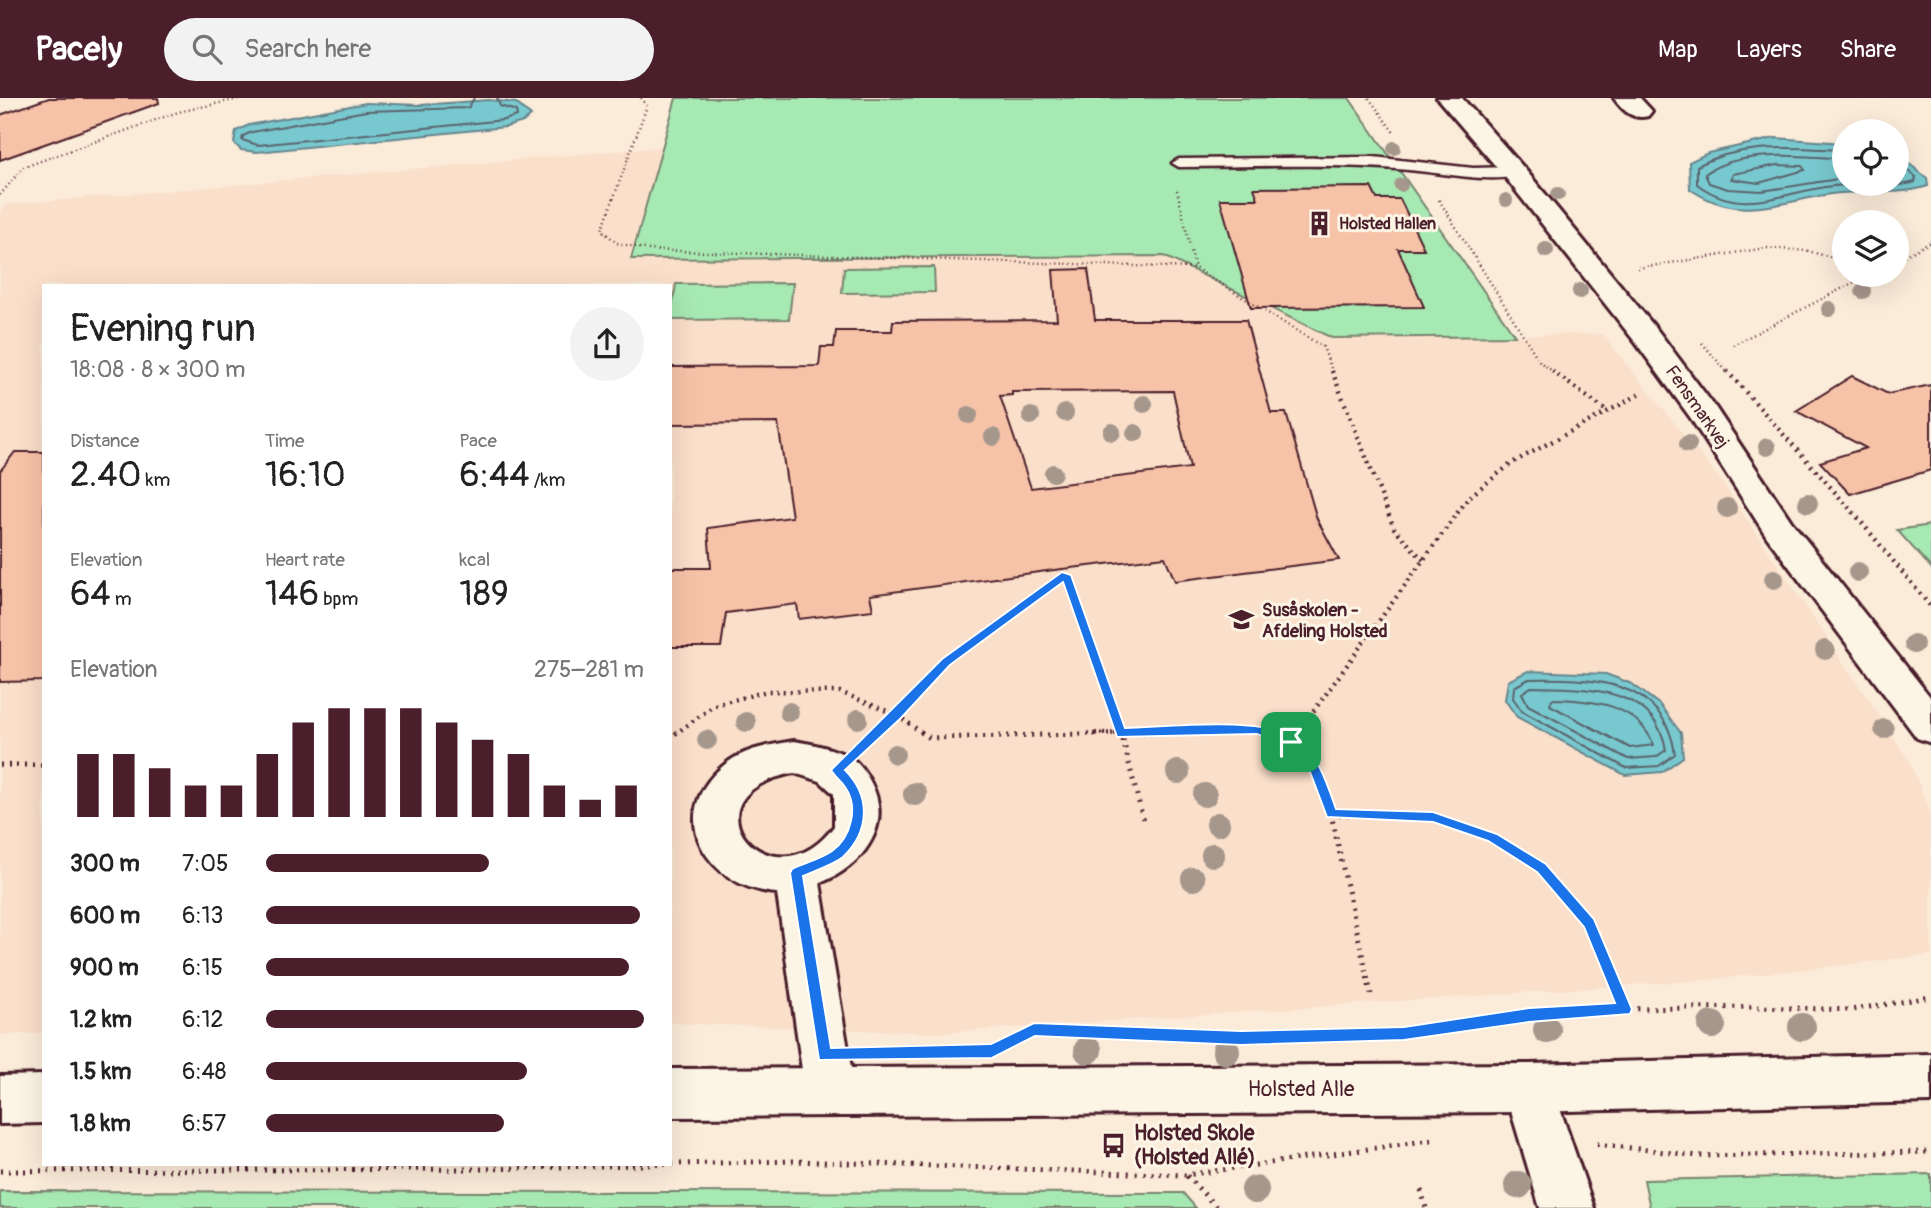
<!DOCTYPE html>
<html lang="en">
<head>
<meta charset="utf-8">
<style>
	:root { --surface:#fff; --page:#f2f2f2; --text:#222; --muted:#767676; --accent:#4a1f2b }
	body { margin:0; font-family:Pangolin,sans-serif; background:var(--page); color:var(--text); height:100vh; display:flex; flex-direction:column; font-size:26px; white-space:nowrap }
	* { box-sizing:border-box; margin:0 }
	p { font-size:23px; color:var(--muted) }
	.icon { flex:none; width:38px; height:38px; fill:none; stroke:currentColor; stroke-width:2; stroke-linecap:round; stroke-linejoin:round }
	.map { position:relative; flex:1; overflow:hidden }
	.details { position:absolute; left:42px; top:186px; width:630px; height:882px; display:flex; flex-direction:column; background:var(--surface); border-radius:0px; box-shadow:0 7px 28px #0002 }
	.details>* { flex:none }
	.fabs { position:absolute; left:1832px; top:21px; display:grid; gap:14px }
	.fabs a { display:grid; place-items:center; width:77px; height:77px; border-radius:50%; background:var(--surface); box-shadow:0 7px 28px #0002; font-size:35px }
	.pin { position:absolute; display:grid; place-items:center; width:60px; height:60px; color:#fff; margin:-30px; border-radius:14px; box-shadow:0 4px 10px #0006 }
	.round { display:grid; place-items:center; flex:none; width:74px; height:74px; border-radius:37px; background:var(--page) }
	.overview { display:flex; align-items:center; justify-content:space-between; height:119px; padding:0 28px }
	h1 { font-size:38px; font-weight:600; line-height:52px }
	.figures { display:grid; grid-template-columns:repeat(3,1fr); gap:10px; height:119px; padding:7px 28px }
	.figures div { display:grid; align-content:center }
	.figures b { font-size:35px; font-weight:600 }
	.figures small { font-size:19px; font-weight:400 }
	.figures p { font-size:19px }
	.chart { height:196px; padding:14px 28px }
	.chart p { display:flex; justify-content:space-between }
	.chart svg { width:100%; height:126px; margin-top:7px; stroke:var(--accent); stroke-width:6 }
	ul { padding:0 28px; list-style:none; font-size:23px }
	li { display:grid; grid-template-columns:112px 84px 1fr; align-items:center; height:52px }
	li i { height:18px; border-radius:9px; background:var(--accent) }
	header { display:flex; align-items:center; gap:42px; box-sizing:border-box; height:98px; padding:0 35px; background:var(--accent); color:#fff }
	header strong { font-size:33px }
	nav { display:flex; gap:38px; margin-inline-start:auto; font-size:24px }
	.search { width:490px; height:63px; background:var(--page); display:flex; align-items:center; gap:18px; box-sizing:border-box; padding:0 24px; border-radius:38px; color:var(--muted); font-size:26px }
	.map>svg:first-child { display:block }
</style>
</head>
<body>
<header>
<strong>Pacely</strong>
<div class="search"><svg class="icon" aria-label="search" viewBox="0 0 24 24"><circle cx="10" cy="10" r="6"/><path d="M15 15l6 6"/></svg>Search here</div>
<nav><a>Map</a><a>Layers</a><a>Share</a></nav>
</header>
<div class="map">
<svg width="1931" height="1110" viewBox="0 0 1931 1110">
	<rect width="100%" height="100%" fill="#fbebd9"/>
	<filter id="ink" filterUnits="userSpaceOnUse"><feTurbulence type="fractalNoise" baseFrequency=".0143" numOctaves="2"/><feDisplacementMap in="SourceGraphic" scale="14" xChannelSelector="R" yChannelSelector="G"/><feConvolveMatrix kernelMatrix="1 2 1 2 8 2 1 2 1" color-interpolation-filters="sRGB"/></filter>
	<g filter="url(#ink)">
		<!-- built -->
		<polygon fill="#fadfca" points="662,49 632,161 1164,158 1332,240 1602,236 1719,380 1910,664 1931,716 1931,857 1716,881 940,935 670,925 670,187 44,187 44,935 0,937 0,114 5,107"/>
		<!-- green -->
		<g fill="#a7e9b3" stroke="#78846f" stroke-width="2">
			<polygon points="676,0 1349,0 1515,238 1332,240 1164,158 631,161"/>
			<polygon points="934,169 935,194 842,195 844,170"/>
			<polygon points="793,185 789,221 670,222 676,186"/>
			<polygon points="1931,427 1931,470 1897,432"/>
			<polygon points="1931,1076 1931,1110 1650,1110 1644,1082"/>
			<polygon points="0,1093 1183,1095 1196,1110 0,1110"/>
		</g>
		<!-- water -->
		<g fill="#78c9cf" stroke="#66858d" stroke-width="2">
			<polygon points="489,2 516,5 531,18 523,24 506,29 257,54 241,52 234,45 236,33 249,27 366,5 420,7"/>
			<path d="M 1775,40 L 1844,45 L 1844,86 L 1897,86 L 1897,56 L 1927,80 L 1928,88 C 1895,99 1864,91 1831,96 C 1778,104 1739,125 1690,91 L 1689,64 L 1708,55 Z"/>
			<polygon points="1528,573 1606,576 1632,586 1660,607 1681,635 1683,659 1662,674 1625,677 1517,619 1505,602 1508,583"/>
		</g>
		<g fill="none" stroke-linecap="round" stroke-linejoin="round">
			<!-- shore -->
			<g stroke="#5c636d" stroke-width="2">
				<polyline points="474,0 468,10 366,13 252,34 243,38 242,42 258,47 504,22 517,18 516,13 500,8 497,0"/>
				<path d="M 1844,52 C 1793,50 1744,44 1697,68 L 1697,86 C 1744,121 1783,93 1833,88 C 1861,85 1888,92 1915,84 L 1916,79 L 1897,64"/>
				<path d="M 1844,61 C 1805,58 1737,51 1705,76 L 1709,85 L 1728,91 L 1762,93 L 1844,80"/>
				<polygon points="1777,67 1802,68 1805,72 1759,85 1731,81 1733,76"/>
				<path d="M 1529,581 C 1588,580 1665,579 1675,656 L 1659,668 L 1626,670 L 1522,613 L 1513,600 L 1514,589 Z"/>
				<path d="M 1531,589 C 1581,590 1656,587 1666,652 L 1656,659 L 1628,661 L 1528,607 L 1522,595 Z"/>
				<path d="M 1552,601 C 1593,602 1636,605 1654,647 L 1630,650 L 1550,607 Z"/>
			</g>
		</g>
		<!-- building -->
		<g fill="#f7c3a8" stroke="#4a1f2b" stroke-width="2" fill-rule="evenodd">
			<polygon points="49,0 158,0 159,5 0,62 0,17"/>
			<polygon points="1371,89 1377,101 1400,101 1424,151 1398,151 1424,209 1251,210 1220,101 1258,101 1254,90"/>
			<path d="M 1088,171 L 1095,222 L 1246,222 L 1271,315 L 1286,315 L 1317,421 L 1339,462 L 1175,483 L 1165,459 L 1054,472 L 870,497 L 873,512 L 799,521 L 797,506 L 726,515 L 721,549 L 670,549 L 670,470 L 711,470 L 708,430 L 792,419 L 778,325 L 670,326 L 670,269 L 819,268 L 821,249 L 834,249 L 836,233 L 892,233 L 893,223 L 1057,222 L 1053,172 ZM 1173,293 L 1190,370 L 1031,390 L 1000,298 L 1012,297 L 1012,294 Z"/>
			<polygon points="1852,278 1888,296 1931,287 1931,372 1850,396 1820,364 1866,350 1796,313"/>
			<polygon points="15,354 44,354 44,583 0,584 0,373"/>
		</g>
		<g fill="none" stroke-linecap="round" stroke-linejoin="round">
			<defs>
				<path id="service" d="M 1373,59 L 1473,70 L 1514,69 L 1522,74 C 1508,87 1446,76 1427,74 C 1345,64 1262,69 1179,69 L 1172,65 L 1179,61 Z"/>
				<g id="minor">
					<path d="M 1614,0 L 1640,0 L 1652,13 L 1648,18 C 1633,22 1623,13 1614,0 Z"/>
					<path d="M 794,643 C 812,646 835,650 851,660 C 860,666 866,675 871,685 C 894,729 861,769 820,785 L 855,993 L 848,1010 L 830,1017 L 812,1010 L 805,993 L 777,795 C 708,790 663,719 723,668 C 742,651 770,647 794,643 ZM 794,675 L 820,683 L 834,696 L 834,728 C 774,812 673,698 794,675 Z"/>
					<polygon points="1529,966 1547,973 1594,1110 1540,1110 1504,990 1511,973"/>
				</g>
				<g id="tertiary">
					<polygon points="1437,0 1462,0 1523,69 1658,233 1715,309 1791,423 1931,600 1931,645 1917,640 1767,439 1690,319 1636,245 1505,79"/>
					<polygon points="1931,956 1931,1004 1529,1014 670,1019 670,971 1529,966"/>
					<polygon points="44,977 44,1025 0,1026 0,978"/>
				</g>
			</defs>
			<!-- service casing -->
			<use href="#service" stroke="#4a1f2b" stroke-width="5"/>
			<!-- minor casing -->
			<use href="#minor" stroke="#4a1f2b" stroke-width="6"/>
			<!-- tertiary casing -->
			<use href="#tertiary" stroke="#4a1f2b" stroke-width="6"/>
			<!-- path-far2 -->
			<g stroke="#4a1f2b" stroke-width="2.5" stroke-dasharray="1 3.5" stroke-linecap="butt">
				<polyline points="641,0 647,8 602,132 617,145 649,152 1195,170"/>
				<polyline points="1369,0 1395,36"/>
				<polyline points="1177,92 1195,170 1323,249 1333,275"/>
				<polyline points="0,97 24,69 178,14 243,0"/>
				<polyline points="1439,102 1540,264 1555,275"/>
				<polyline points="1897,162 1931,144"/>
				<polyline points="1638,170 1766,150 1808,153 1844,163"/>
				<polyline points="1702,245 1728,275"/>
				<polyline points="1733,247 1868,177"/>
			</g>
			<!-- path-far1 -->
			<g stroke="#4a1f2b" stroke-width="4.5" stroke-dasharray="2 5" stroke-linecap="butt">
				<polyline points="1332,273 1394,430 1423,462"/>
				<polyline points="1552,273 1608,314"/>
				<polyline points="1727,273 1858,420 1931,509"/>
				<polyline points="675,636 715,607 767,593 840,594 897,617 924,636"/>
				<polyline points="875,636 946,564 1066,477 1121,636"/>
				<polyline points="1093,636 1257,631 1269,636"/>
				<polyline points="1297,636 1469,399 1512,365 1642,295"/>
			</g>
			<!-- path -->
			<g stroke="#4a1f2b" stroke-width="5" stroke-dasharray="2 6" stroke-linecap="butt">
				<polyline points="921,634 930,640 1156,634"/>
				<polyline points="1121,634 1143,721"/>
				<polyline points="1264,634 1291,644 1316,671 1331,716 1371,896"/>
				<polyline points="670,639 677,634"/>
				<polyline points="868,643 877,634"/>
				<polyline points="1291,644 1298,634"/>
				<polyline points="0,667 44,667"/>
				<polyline points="1331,716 1432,719 1493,739 1541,770 1589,825 1625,911"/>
				<polyline points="1263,939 1404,936 1529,917 1625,911 1758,909 1851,912 1931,899"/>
				<polyline points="1013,942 1034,931 1233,940"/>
				<polyline points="1597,1046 1699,1058 1931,1054"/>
				<polyline points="0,1073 483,1071 793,1063 1186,1077 1431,1042"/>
				<polyline points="1187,1078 1217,1110"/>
				<polyline points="1421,1092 1426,1110"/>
			</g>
			<!-- service -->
			<use href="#service" fill="#fcf5e5" fill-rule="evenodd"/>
			<!-- minor -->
			<use href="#minor" fill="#fcf5e5" fill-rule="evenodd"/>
			<!-- tertiary -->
			<use href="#tertiary" fill="#fcf5e5" fill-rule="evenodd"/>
		</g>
		<!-- trees -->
		<g fill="#a6978c">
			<circle cx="1394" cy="50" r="7"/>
			<circle cx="1401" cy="87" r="7"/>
			<circle cx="1558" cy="96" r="7"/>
			<circle cx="1506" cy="102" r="7"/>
			<circle cx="1546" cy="152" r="8"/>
			<circle cx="1580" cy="193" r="8"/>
			<circle cx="1863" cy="193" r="8"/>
			<circle cx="1829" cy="211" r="8"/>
			<circle cx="1144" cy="306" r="9"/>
			<circle cx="1065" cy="315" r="9"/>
			<circle cx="969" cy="317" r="9"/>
			<circle cx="1031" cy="318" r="9"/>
			<circle cx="1112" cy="334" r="9"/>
			<circle cx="1135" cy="335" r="9"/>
			<circle cx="993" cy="339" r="9"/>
			<circle cx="1688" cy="346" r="9"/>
			<circle cx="1767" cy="349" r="9"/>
			<circle cx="1053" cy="375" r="9"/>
			<circle cx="1808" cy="405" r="10"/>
			<circle cx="1727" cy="410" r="10"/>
			<circle cx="1858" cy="474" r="10"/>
			<circle cx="1774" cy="481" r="10"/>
			<circle cx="1914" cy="546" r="10"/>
			<circle cx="1825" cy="552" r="10"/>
			<circle cx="789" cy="614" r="10"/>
			<circle cx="858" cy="621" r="10"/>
			<circle cx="746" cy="624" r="10"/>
			<circle cx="1884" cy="631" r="10"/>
			<circle cx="707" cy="642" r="10"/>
			<circle cx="895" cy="656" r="10"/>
			<circle cx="1178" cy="674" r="12"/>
			<circle cx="915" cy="696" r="12"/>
			<circle cx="1205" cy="697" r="12"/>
			<circle cx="1218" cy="726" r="12"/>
			<circle cx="1213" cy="757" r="12"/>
			<circle cx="1193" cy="781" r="12"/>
			<circle cx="1712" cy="927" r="14"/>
			<circle cx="1802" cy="929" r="14"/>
			<circle cx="1547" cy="932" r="14"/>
			<circle cx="1088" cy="952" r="14"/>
			<circle cx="1226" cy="953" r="14"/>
			<circle cx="1518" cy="1087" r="14"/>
			<circle cx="1255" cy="1092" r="14"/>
		</g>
	</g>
	<!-- route -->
	<path fill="#1a73e8" stroke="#fff" stroke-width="2" fill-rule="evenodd" d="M 1062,474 L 1071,477 L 1125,630 C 1167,629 1264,617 1296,641 C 1319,658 1327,685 1336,711 L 1433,714 L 1497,736 L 1546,766 L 1594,821 L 1632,911 L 1630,916 L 1529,924 L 1404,942 L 1241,947 L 1035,938 L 992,960 L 819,962 L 790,775 L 792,771 C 804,765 821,761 832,753 C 851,739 859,709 845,689 C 841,683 835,679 831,672 L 942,561 ZM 1063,484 L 1117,639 L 1257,636 L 1287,647 L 1310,674 L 1327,719 L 1433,724 L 1488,743 L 1537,774 L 1584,829 L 1615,905 L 1529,910 L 1404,929 L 1241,933 L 1034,925 L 991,946 L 831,950 L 803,778 C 816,772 833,767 843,759 C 870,733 871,698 845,672 L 901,620 L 950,567 Z"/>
	<!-- icons -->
	<defs>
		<symbol id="building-bare" viewBox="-9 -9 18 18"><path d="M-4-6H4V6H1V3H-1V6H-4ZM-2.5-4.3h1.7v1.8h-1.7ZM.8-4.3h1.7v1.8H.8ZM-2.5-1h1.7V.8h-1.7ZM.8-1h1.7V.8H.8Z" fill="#4a1f2b" stroke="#fcf5e5" stroke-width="2.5" paint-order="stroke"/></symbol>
		<symbol id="school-bare" viewBox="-9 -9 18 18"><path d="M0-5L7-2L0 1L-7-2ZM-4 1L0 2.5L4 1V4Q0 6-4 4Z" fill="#4a1f2b" stroke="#fcf5e5" stroke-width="2.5" paint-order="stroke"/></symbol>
		<symbol id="bus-bare" viewBox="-9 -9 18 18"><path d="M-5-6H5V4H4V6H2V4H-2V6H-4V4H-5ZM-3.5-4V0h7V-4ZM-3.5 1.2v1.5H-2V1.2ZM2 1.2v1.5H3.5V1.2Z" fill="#4a1f2b" stroke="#fcf5e5" stroke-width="2.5" paint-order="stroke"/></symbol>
	</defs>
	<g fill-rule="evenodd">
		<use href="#building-bare" x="1302" y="108" width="35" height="35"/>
		<use href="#school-bare" x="1224" y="504" width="35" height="35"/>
		<use href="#bus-bare" x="1096" y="1030" width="35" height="35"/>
	</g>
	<g text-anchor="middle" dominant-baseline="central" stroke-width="6" stroke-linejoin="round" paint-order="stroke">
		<!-- far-poi labels -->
		<g font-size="16" font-weight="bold" fill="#4a1f2b" stroke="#fcf5e5" text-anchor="start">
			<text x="1339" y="126">Holsted Hallen</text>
		</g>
		<!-- street labels -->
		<g font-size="18" fill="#4a1f2b" stroke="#fcf5e5">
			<text transform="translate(1697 309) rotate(55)">Fensmarkvej</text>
		</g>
		<!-- poi labels -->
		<g font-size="18" font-weight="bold" fill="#4a1f2b" stroke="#fcf5e5" text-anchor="start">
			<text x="1262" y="512">Susåskolen -<tspan x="1262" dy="21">Afdeling Holsted</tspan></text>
		</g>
		<!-- near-street labels -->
		<g font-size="21" fill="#4a1f2b" stroke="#fcf5e5">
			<text x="1301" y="991">Holsted Alle</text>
		</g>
		<!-- near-poi labels -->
		<g font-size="21" font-weight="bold" fill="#4a1f2b" stroke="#fcf5e5" text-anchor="start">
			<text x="1134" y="1035">Holsted Skole<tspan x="1134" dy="24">(Holsted Allé)</tspan></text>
		</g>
	</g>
</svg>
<div class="fabs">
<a><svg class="icon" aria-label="locate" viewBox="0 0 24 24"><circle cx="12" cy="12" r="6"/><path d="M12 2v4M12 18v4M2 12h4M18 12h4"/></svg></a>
<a><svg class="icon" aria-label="layers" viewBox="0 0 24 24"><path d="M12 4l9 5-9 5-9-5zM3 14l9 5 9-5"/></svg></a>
</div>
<div class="pin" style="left:1291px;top:644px;background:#1e9e55"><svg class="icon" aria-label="arrive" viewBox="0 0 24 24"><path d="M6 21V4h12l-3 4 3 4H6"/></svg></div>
<section class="details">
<div class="overview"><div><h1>Evening run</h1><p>18:08 · 8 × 300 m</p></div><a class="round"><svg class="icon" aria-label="share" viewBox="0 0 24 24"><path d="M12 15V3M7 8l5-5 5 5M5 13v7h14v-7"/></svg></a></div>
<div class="figures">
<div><p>Distance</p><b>2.40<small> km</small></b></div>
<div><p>Time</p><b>16:10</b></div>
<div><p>Pace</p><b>6:44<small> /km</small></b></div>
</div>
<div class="figures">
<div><p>Elevation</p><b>64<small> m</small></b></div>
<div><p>Heart rate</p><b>146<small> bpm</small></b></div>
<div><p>kcal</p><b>189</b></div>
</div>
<div class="chart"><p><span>Elevation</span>275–281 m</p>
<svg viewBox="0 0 160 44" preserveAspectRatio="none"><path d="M5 44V22M15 44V22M25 44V27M35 44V33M45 44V33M55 44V22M65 44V11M75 44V6M85 44V6M95 44V6M105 44V11M115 44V17M125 44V22M135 44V33M145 44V38M155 44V33"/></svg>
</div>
<ul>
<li><b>300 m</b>7:05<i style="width:59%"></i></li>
<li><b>600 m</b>6:13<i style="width:99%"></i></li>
<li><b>900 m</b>6:15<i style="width:96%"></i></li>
<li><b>1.2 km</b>6:12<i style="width:100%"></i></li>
<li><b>1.5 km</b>6:48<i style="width:69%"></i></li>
<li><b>1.8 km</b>6:57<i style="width:63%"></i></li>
</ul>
</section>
</div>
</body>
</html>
